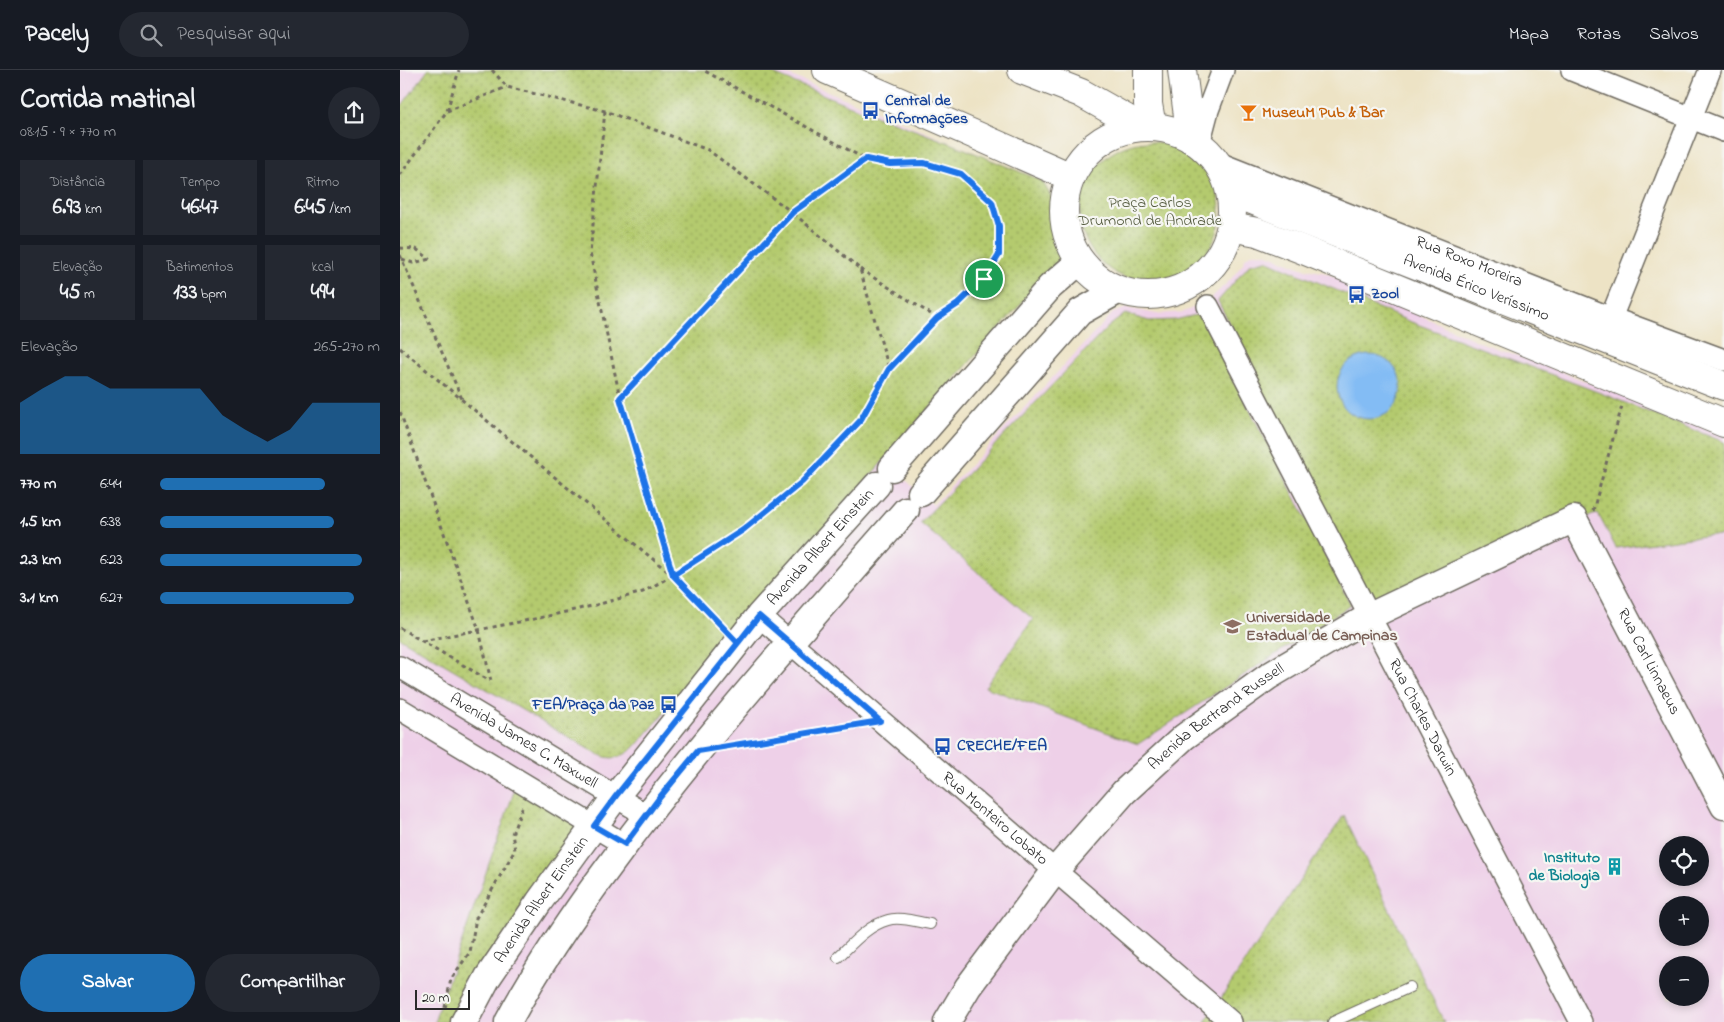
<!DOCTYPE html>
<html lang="pt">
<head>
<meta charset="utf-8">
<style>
	:root { --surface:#171b24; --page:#242831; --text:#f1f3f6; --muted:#9ea1a6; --line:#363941; --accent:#1f6fb2 }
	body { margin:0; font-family:"Indie Flower",sans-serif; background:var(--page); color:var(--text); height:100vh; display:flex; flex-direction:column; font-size:19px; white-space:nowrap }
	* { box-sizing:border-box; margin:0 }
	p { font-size:16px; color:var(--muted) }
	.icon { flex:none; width:28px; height:28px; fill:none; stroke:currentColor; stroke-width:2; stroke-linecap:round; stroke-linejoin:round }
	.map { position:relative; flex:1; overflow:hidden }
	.details { display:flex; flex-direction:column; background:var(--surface); width:400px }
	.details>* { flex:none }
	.fabs { position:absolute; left:1259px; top:766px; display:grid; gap:10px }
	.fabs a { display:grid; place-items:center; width:50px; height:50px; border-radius:50%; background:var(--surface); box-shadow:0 2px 8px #0003; font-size:25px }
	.scale { position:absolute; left:15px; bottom:12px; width:55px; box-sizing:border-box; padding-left:5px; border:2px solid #2b2b2b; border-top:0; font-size:14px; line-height:18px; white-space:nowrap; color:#2b2b2b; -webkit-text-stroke:4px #f6f6f2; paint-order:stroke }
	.pin { position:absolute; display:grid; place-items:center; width:42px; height:42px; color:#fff; margin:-21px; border:2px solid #fff; border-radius:50%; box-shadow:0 1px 5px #0007 }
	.round { display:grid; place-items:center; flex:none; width:52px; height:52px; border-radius:26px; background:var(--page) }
	.overview { display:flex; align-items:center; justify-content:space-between; height:85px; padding:0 20px }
	h1 { font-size:28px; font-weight:800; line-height:38px }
	.stats { display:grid; grid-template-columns:repeat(3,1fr); gap:8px; height:85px; padding:5px 20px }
	.stats div { display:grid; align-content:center; border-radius:0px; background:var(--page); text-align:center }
	.stats b { font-size:21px; font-weight:800 }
	.stats small { font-size:14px; font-weight:400 }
	.stats p { font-size:14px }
	.chart { height:140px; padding:10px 20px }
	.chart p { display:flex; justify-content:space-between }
	.chart svg { width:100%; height:90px; margin-top:5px; fill:var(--accent); opacity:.7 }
	.primary-button { display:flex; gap:10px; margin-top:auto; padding:10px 20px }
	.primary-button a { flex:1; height:58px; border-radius:30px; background:var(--accent); color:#fff; font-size:20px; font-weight:800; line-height:58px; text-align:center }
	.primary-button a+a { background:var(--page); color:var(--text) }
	ul { padding:0 20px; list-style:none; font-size:16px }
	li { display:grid; grid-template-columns:80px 60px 1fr; align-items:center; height:38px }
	li i { height:12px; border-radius:6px; background:var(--accent) }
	header { display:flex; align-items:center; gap:30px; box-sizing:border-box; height:70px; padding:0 25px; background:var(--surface); border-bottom:1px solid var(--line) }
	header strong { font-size:24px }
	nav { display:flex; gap:28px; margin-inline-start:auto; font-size:18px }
	.search { width:350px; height:45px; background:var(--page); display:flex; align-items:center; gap:12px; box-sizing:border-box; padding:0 18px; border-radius:28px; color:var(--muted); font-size:19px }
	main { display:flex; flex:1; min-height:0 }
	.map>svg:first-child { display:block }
</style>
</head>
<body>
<header>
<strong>Pacely</strong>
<div class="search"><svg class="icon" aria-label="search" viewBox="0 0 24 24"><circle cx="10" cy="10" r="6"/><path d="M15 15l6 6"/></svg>Pesquisar aqui</div>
<nav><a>Mapa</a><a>Rotas</a><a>Salvos</a></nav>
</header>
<main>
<section class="details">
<div class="overview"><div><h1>Corrida matinal</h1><p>08:15 · 9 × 770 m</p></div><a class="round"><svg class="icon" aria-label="share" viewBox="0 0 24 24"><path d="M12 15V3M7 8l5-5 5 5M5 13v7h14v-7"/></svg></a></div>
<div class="stats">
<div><p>Distância</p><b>6.93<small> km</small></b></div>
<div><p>Tempo</p><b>46:47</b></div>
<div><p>Ritmo</p><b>6:45<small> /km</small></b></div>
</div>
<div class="stats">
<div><p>Elevação</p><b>45<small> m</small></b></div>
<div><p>Batimentos</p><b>133<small> bpm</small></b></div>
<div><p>kcal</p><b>494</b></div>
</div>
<div class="chart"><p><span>Elevação</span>265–270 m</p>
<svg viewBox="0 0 160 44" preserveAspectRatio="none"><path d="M0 44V19L10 12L20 6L30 6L40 12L50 12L60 12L70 12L80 12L90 25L100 32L110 38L120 32L130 19L140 19L150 19L160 19V44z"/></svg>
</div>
<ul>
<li><b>770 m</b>6:44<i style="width:75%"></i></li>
<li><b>1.5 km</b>6:38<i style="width:79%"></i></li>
<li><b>2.3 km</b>6:23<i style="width:92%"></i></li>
<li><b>3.1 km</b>6:27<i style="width:88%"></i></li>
</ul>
<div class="primary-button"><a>Salvar</a><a>Compartilhar</a></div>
</section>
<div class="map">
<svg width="1324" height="952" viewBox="0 0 1324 952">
	<defs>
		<pattern id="park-dots" width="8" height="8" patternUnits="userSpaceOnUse" patternTransform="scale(1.25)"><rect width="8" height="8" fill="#b4ca6e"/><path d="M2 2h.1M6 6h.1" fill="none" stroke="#93a45b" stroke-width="1.8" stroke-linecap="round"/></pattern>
	</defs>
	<rect width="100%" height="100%" fill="#f6f6f2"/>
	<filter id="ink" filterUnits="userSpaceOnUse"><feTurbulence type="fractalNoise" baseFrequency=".02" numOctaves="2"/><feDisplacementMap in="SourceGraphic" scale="10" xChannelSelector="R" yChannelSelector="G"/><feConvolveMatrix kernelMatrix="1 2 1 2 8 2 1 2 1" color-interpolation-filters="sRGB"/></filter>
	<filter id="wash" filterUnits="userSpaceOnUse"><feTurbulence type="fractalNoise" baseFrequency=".0096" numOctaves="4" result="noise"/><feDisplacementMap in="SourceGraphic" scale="20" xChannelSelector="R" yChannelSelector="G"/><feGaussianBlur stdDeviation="1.12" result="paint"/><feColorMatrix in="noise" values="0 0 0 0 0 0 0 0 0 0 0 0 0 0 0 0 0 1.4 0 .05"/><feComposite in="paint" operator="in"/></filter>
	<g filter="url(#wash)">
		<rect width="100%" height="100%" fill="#ede3c5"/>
		<!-- built -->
		<g fill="#eed0e8" fill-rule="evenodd">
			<polygon points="0,0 28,0 0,38"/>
			<polygon points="364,0 377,0 642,111 555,75 453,37"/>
			<path d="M 664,174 L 664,184 L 484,390 L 533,435 L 713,243 L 727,238 L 757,244 L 784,242 L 808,231 L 831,209 L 842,195 L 846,187 L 853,183 L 865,183 L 901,198 L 926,203 L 1082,273 L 1152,298 L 1324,365 L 1324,372 L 1203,324 L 1006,250 L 867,190 L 1174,449 L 1198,444 L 1324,466 L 1324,952 L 0,952 L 0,568 L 195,683 L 206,688 L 224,685 L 234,678 L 401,487 L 534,331 L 664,184 ZM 1268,775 L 1300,775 L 1300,808 L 1268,808 ZM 1268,835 L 1300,835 L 1300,868 L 1268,868 ZM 1268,895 L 1300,895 L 1300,928 L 1268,928 Z"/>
		</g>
		<!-- park -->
		<g fill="url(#park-dots)" stroke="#707a4c">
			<path d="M 28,0 L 364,0 L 453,37 L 555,75 L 642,111 L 652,128 L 657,145 L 664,174 L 664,184 L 660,190 C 516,351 376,516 234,678 C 219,689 212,691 195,683 L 0,568 L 0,38 Z"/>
			<circle cx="750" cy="142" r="70"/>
			<polygon points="866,190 1006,250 1203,324 1324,372 1324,466 1312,465 1216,478 1198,444 1174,449 970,546 920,437 818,231 850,194"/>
			<polygon points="725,244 749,251 775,250 800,244 951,535 738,674 585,617 633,549 520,453 708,257"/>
			<polygon points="118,710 194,756 64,952 34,952"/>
			<polygon points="944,745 1044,952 805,952"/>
		</g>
		<!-- water -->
		<circle fill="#83bcf4" stroke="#577490" cx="969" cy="317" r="32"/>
	</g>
	<g filter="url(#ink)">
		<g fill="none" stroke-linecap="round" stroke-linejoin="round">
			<defs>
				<g id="service">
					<path d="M 438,887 C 453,873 467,856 488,850 C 500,846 517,852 530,854"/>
					<polyline points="933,952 1010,917"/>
				</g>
				<g id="minor">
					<polyline points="1172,0 1324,61"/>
					<polyline points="799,74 808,40 823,0"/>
					<path id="s1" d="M 816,92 L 1211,248 L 1324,290"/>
					<path id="s2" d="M 808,236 L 1181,952"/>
					<polyline points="1211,248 1310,0"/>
					<path id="s3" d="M 359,546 L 831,952"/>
					<path id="s4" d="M 0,597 L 246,745"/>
					<polyline points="0,639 225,775"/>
				</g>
				<g id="tertiary">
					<polyline points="492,398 650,217 680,191"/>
					<polyline points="521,423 680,242 719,220"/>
					<path id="s5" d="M 64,952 L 88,907 L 139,832 L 216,726 L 359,546 L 477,415"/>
					<path d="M 108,952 C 138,895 175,842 213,791 C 303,668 406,555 506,440"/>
					<path id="s6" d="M 547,952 L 568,917 L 654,802 L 724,722 L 784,667 L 869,606 L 970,546 L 1174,449 L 1324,736"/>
				</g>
				<g id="secondary">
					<polyline points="427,0 671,107"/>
					<polyline points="622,0 681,23 741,57"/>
					<polyline points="748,0 748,34 752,57"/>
					<polyline points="782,0 791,69"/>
					<circle cx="748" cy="141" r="84"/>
					<path id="s7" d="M 830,120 L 847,128 L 1324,316"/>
					<polyline points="831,157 857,162 901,179 1324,353"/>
				</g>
			</defs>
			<!-- service casing -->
			<use href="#service" stroke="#6f6b61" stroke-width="12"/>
			<!-- minor casing -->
			<use href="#minor" stroke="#6f6b61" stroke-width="24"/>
			<!-- tertiary casing -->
			<use href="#tertiary" stroke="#6f6b61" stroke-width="29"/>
			<!-- secondary casing -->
			<use href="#secondary" stroke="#6f6b61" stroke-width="30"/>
			<!-- path -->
			<g stroke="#6f6b61" stroke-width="3" stroke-dasharray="4 4" stroke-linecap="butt">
				<polyline points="92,0 107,17 205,41 308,80 393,143 465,89"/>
				<polyline points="47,41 107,17"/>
				<polyline points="205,41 190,183 220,328"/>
				<polyline points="0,105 47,41 59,0"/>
				<polyline points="0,178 16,179 30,189"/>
				<polyline points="0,185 62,329"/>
				<polyline points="2,189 13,193 30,189"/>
				<polyline points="460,199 537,248"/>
				<polyline points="788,215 796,223"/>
				<polyline points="0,278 272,505"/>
				<polyline points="0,342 79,560 91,611"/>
				<polyline points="1193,441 1222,336"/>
				<polyline points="0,558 90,611"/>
				<polyline points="323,558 273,505 220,328 393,143 460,199 489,299"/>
				<polyline points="22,571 144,547 196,535 243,522 273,505 343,460 402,412 460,351 489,299 537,248 559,234 584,209 599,185 599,157 592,132 561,103 525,93 491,94 465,89 303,0"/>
				<polyline points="333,675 455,655"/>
				<polyline points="45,938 51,909 70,882 76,848 115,780 112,764 122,738 125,737"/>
			</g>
			<!-- service -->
			<use href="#service" stroke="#fff" stroke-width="10"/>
			<!-- minor -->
			<use href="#minor" stroke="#fff" stroke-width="21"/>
			<!-- tertiary -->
			<use href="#tertiary" stroke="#fff" stroke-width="26"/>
			<!-- secondary -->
			<use href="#secondary" stroke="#fff" stroke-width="28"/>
		</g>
	</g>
	<g fill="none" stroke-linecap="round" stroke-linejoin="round" filter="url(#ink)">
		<defs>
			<polyline id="route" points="584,209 558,234 537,248 489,299 460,351 402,412 343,460 273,505 338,573 216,726 194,756 225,774 260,727 298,681 480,651 359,546 338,573 273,505 220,328 393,142 466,89 490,94 524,93 561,104 592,132 599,156 599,185 584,209"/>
		</defs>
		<!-- route casing -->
		<use href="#route" stroke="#fff" stroke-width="10"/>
		<!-- route -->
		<use href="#route" stroke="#1a73e8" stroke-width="6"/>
	</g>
	<!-- icons -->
	<defs>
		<symbol id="bus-bare" viewBox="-9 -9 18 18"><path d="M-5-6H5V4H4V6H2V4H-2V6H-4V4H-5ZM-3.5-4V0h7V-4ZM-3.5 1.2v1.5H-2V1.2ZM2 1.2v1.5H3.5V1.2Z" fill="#1a4fb4" stroke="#f6f6f2" stroke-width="2.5" paint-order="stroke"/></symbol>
		<symbol id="bar-bare" viewBox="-9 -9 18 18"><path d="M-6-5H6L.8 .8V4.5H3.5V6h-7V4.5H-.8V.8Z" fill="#e8710a" stroke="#f6f6f2" stroke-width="2.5" paint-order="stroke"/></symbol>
		<symbol id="university-bare" viewBox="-9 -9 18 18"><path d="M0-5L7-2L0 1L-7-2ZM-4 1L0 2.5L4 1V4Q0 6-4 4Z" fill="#8d6e63" stroke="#f6f6f2" stroke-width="2.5" paint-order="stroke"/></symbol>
		<symbol id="building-bare" viewBox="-9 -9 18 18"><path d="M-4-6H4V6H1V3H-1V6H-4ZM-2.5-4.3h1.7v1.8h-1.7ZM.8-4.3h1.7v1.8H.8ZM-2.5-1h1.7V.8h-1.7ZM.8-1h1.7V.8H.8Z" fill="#0f9aa8" stroke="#f6f6f2" stroke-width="2.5" paint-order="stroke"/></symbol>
	</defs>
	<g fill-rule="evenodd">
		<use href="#bus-bare" x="458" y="28" width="25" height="25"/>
		<use href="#bar-bare" x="836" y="30" width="25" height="25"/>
		<use href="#bus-bare" x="944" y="212" width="25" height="25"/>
		<use href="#university-bare" x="820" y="544" width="25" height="25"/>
		<use href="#bus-bare" x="256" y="622" width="25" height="25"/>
		<use href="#bus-bare" x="530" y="664" width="25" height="25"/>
		<use href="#building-bare" x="1202" y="784" width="25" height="25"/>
	</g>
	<g text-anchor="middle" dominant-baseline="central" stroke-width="4.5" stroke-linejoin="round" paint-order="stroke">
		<!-- transit labels -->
		<g font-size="16" font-weight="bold" fill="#164399" stroke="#f6f6f2" text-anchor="start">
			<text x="485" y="31">Central de<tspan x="485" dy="18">Informações</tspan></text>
			<text x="971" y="224">Zool</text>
			<text x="254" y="635" text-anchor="end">FEA/Praça da Paz</text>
			<text x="557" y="676">CRECHE/FEA</text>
		</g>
		<!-- food labels -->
		<g font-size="16" font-weight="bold" fill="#c56008" stroke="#f6f6f2" text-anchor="start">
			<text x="862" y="43">MuseuM Pub &amp; Bar</text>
		</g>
		<!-- park labels -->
		<g font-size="16" fill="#545b3f" stroke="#f6f6f2">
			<text x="750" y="133">Praça Carlos<tspan x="750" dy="18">Drumond de Andrade</tspan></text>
		</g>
		<!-- street labels -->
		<g font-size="16" fill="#2b2b2b" stroke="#f6f6f2">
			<text stroke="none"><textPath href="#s1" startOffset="272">Rua Roxo Moreira</textPath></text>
			<text stroke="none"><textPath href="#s7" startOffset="265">Avenida Érico Veríssimo</textPath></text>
			<text stroke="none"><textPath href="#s5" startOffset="595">Avenida Albert Einstein</textPath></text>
			<text stroke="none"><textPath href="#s6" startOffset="981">Rua Carl Linnaeus</textPath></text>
			<text stroke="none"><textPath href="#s2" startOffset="464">Rua Charles Darwin</textPath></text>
			<text stroke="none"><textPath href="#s6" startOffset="410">Avenida Bertrand Russell</textPath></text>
			<text stroke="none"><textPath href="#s4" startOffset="144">Avenida James C. Maxwell</textPath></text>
			<text stroke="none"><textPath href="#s3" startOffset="311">Rua Monteiro Lobato</textPath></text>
			<text stroke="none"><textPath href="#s5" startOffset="145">Avenida Albert Einstein</textPath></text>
		</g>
		<!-- education labels -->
		<g font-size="16" font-weight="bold" fill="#785e54" stroke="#f6f6f2" text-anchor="start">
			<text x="846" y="548">Universidade<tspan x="846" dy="18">Estadual de Campinas</tspan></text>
		</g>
		<!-- culture labels -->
		<g font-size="16" font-weight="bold" fill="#0d838f" stroke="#f6f6f2" text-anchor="end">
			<text x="1200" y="788">Instituto<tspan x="1200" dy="18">de Biologia</tspan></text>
		</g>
	</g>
</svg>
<div class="fabs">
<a><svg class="icon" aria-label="locate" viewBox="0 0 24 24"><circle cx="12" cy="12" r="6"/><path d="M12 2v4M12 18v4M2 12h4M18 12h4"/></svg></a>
<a>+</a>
<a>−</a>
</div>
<div class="scale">20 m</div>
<div class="pin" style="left:584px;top:209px;background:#1e9e55"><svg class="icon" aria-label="arrive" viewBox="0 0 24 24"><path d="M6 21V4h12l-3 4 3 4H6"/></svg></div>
</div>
</main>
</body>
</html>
